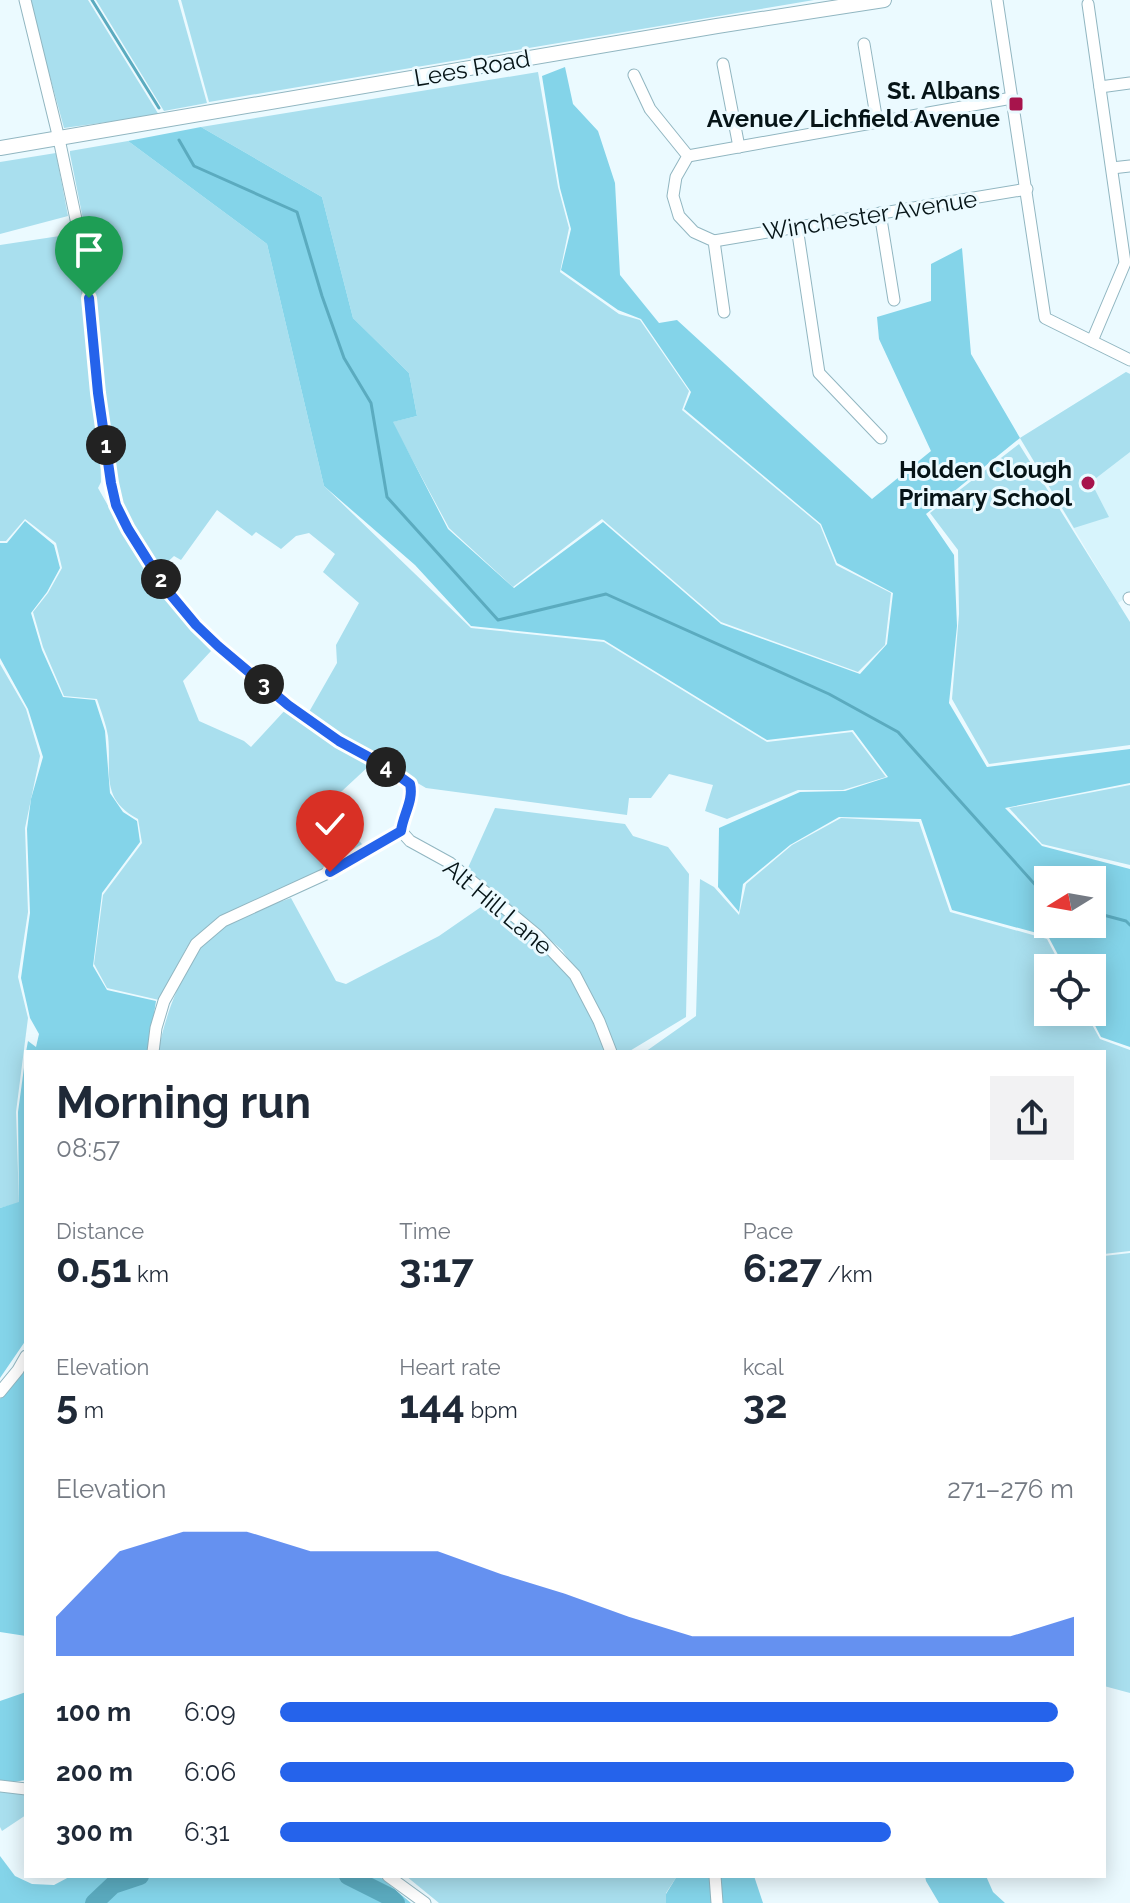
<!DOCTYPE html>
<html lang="en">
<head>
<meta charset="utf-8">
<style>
	:root { --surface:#fff; --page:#f2f2f3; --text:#1f2937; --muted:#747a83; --accent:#2563eb }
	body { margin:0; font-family:Raleway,sans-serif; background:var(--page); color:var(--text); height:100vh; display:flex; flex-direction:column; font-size:30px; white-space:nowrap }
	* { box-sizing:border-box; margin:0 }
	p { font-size:26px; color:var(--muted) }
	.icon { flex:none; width:44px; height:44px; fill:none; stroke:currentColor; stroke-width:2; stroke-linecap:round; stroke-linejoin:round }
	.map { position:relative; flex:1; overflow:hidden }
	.panel { position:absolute; left:24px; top:1050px; width:1082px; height:828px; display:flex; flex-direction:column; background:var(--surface); border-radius:0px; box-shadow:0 4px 20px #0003 }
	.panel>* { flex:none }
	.needle { width:52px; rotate:259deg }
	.controls { position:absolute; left:1034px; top:866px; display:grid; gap:16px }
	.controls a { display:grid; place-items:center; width:72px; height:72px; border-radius:0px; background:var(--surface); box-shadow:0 4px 20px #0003; font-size:40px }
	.pin { position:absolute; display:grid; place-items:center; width:68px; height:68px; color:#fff; margin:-82px -34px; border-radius:50% 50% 50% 0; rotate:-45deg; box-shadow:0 0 8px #0007 }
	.pin .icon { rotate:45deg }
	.km { position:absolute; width:40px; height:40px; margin:-20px; border-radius:50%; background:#222; color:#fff; font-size:22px; line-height:40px; text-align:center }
	.round { display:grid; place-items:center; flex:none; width:84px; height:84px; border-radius:0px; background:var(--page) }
	.head { display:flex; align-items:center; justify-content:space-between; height:136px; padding:0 32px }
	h1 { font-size:44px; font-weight:700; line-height:60px }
	.stats { display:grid; grid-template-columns:repeat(3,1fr); gap:12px; height:136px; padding:8px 32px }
	.stats div { display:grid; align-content:center }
	.stats b { font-size:40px; font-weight:700 }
	.stats small { font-size:22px; font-weight:400 }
	.stats p { font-size:22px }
	.chart { height:224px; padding:16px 32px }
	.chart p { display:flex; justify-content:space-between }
	.chart svg { width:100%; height:144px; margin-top:8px; fill:var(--accent); opacity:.7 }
	ul { padding:0 32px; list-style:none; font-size:26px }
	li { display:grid; grid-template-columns:128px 96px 1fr; align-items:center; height:60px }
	li i { height:20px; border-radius:10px; background:var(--accent) }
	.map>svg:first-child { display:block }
</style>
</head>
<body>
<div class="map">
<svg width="1130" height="1903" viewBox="0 0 1130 1903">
	<rect width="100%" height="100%" fill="#ebfaff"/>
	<!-- built -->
	<polygon fill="#d7f4fc" points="1126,372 1130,374 1130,595 1118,603 1020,438"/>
	<!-- green -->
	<g fill="#a9dfee">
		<polygon points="29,0 88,0 159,115 64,128"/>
		<polygon points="96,0 178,0 207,103 164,111"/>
		<polygon points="181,0 814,0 209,102"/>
		<polygon points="538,72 558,187 569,228 560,272 619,314 640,320 689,391 682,410 820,525 836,565 891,593 885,645 858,672 721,622 602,519 513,587 449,528 392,422 417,416 409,373 353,318 322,197 201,127"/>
		<polygon points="128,141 267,244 324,486 471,628 604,642 767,742 852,732 886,777 843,790 798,790 727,819 705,811 713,785 669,774 651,798 629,798 627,815 426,788 340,737 309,712 337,663 336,645 359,603 323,572 335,554 309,533 296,536 281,549 256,532 252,536 217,510 181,560 174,556 160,569 123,507 114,469 102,390 95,300 84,224 70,154 70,151"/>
		<polygon points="56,153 68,216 0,234 0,162"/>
		<path d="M 73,234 L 84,306 L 92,398 L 100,444 L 101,482 L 98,488 C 131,546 164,603 211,651 L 183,681 L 199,721 L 244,741 L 251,747 L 287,708 L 338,746 L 370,765 L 328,804 L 367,850 L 217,920 L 187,947 L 159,1000 L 107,988 L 94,964 L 103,895 L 142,843 L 138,819 C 99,798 112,772 108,736 C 106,724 101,711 97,699 L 64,696 L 43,647 L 33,612 L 48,593 L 62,568 L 56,543 L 25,519 L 6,541 L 0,541 L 0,245 Z"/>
		<polygon points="1126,372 1130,374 1130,452 1091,482 1109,517 1074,528 1020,438"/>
		<polygon points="1019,444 1130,622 1130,745 989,764 952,699 959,614 958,550 930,513"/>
		<polygon points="0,664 26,709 40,756 25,828 28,912 18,977 28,1018 16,1112 19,1203 0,1208"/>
		<polygon points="1130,785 1130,865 1042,844 1009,808"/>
		<polygon points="495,808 625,824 633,836 668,847 689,874 686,1017 628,1052 615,1052 593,997 562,950 467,870"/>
		<polygon points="841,818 919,822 950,912 1047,939 1062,968 1048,968 1048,1012 1085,1012 1100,1039 1130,1050 1130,1251 1104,1254 1104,1052 645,1052 696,1016 700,879 714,887 739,915 746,884 792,845"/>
		<path d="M 291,898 L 336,981 L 346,984 L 439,936 L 491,900 L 540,943 L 578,987 L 600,1035 L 605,1052 L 158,1052 C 166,1010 190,946 227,922 C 241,913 274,904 291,898 Z"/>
		<polygon points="1130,1253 1130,1693 1104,1686 1104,1256"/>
		<polygon points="0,1791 26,1795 26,1815 2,1831 0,1827"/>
		<polygon points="406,1876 677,1876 666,1893 666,1903 439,1903"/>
	</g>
	<!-- forest -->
	<g fill="#84d4e9" fill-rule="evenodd">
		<path d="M 565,67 L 573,104 L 598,131 L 615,183 L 620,275 L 659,323 L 677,320 L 872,499 L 931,451 L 879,339 L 877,317 L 931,301 L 931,264 L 962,248 L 971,354 L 1020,438 L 926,514 L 954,555 L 957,626 L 949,703 L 987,767 L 1130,749 L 1130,783 L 1005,808 L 1042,846 L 1130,869 L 1130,1047 L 1101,1037 L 1088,1012 L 1092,1012 L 1092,968 L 1065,968 L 1048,936 L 952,910 L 921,819 L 839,817 L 790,845 L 743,884 L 739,912 L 718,887 L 719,828 L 800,792 L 845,791 L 888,777 L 853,730 L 767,740 L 604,640 L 471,626 L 415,565 L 324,486 L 267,244 L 128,141 L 201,127 L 322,197 L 353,318 L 409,373 L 417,416 L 393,422 L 448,529 L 514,588 L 603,522 L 721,624 L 860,674 L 887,644 L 893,593 L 837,563 L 821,524 L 684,409 L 691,392 L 641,319 L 618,310 L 561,270 L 571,229 L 560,188 L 542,76 ZM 1048,880 L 1092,880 L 1092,924 L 1048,924 Z"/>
		<polygon points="25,521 54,545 60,568 47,592 31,613 42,650 63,697 95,700 105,731 110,793 123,812 137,821 140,842 102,893 93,966 107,990 156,1001 148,1052 26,1052 28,1041 36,1047 39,1034 30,1018 21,978 30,913 27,829 31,799 43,757 28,709 0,658 0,543 7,543"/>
		<polygon points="26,1053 26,1340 0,1378 0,1208 19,1202 18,1112"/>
		<polygon points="26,1361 26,1636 0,1632 0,1399 15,1380"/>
		<polygon points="26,1692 26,1780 13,1782 0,1780 0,1701"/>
		<polygon points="0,1856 15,1876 32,1884 54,1885 71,1876 379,1876 411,1903 0,1903"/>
		<polygon points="677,1876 754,1876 763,1903 666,1903 666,1894"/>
		<polygon points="925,1876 986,1876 993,1892 1005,1903 939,1903 926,1881"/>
	</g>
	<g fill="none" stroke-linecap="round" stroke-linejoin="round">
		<!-- stream -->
		<g stroke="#5babbf" stroke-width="3">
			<polyline points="92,0 159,108"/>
			<polyline points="179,140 194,166 297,212 322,296 344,358 371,403 387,497 498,620 606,594 829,694 898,732 1048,899"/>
			<polyline points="1092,912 1126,921 1130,925"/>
		</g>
		<!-- river -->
		<g stroke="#5babbf" stroke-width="18">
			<polyline points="348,1876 390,1897 396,1903"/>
			<polyline points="94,1903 113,1885 140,1876"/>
		</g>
		<defs>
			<g id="minor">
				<path d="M 25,0 L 59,139 L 77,224 L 89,298 L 98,393 L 111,483 L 116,505 L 128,529 L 171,595 L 196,625 L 218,646 L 288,705 L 339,741 L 385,766 L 410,784 C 413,800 403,815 401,831 L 410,841 L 450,863 L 537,935 L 575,975 L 599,1021 L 611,1052"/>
				<polyline points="997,0 1045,318 1130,360"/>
				<polyline points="1088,4 1125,263 1092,341"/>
				<polyline points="864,44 877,122"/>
				<polyline points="723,64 739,147"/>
				<polyline points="634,75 650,109 688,156 676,177 673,196 679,216 694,232 714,241 724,312"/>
				<polyline points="1100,87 1130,83"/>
				<polyline points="688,156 1012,98"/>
				<polyline points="1112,168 1130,166"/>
				<polyline points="880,213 894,300"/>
				<polyline points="797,227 819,373 881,438"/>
				<polyline points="714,241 1027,189"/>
				<polyline points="1129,598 1130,599"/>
				<polyline points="153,1052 156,1028 164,1001 196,944 223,921 330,872 401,831"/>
				<polyline points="0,1392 18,1370 26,1356"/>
				<polyline points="0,1786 26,1789"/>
				<polyline points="388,1876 425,1903"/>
				<polyline points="715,1876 717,1903"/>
			</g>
			<polyline id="major" points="0,148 717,26 884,0"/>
		</defs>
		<!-- minor casing -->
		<use href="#minor" stroke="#91b6c1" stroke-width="13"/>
		<!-- major casing -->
		<use href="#major" stroke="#91b6c1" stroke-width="16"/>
		<!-- minor -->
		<use href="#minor" stroke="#fff" stroke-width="11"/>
		<!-- major -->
		<use href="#major" stroke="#fff" stroke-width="14"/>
	</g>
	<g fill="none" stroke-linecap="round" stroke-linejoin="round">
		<defs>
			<path id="route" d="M 89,298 L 98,393 L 111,483 L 116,505 L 128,529 L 150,564 L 171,595 L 196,625 L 218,646 L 288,705 L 339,741 L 385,766 L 410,784 C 414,800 403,815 401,831 L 330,872"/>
		</defs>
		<!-- route casing -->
		<use href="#route" stroke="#fff" stroke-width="16"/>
		<!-- route -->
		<use href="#route" stroke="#2563eb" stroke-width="10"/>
	</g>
	<!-- markers -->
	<g fill="#a7144c" stroke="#ebfaff" stroke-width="3">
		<rect x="1008" y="96" width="16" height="16" rx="4"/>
		<circle cx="1088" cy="483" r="8"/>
	</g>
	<g text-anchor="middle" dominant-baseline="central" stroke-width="6" stroke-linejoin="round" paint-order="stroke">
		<!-- street labels -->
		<g font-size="24" fill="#061417" stroke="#ebfaff">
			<text transform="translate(472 68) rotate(-10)">Lees Road</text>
			<text transform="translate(870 215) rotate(-9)">Winchester Avenue</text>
			<text transform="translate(498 907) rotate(40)">Alt Hill Lane</text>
		</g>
		<!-- poi labels -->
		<g font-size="24" font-weight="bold" fill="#061417" stroke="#ebfaff" text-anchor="end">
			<text x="1000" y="90">St. Albans<tspan x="1000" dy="28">Avenue/Lichfield Avenue</tspan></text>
			<text x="1072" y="469">Holden Clough<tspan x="1072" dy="28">Primary School</tspan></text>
		</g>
	</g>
</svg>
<div class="controls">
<a><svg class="needle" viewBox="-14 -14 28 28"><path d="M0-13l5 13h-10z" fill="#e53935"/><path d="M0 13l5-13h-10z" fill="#747a83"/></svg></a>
<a><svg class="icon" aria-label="locate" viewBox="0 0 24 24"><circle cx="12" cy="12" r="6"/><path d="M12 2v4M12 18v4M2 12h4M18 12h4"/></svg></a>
</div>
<div class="pin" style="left:89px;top:298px;background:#1e9e55"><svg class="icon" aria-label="arrive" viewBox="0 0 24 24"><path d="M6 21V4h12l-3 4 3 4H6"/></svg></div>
<div class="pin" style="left:330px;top:872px;background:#d93025"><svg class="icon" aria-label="check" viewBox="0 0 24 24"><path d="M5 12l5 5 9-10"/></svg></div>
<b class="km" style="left:106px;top:445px">1</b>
<b class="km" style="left:161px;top:579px">2</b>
<b class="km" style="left:264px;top:684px">3</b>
<b class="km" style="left:386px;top:767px">4</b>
<section class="panel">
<div class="head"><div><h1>Morning run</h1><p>08:57</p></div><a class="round"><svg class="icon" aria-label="share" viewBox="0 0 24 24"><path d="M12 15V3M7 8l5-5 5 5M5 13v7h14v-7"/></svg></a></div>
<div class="stats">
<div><p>Distance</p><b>0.51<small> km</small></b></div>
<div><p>Time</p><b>3:17</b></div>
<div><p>Pace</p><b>6:27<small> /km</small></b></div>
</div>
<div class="stats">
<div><p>Elevation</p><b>5<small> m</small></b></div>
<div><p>Heart rate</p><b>144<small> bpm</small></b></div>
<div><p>kcal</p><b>32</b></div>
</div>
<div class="chart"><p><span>Elevation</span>271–276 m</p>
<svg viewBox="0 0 160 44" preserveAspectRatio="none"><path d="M0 44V32L10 12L20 6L30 6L40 12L50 12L60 12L70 19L80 25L90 32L100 38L110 38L120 38L130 38L140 38L150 38L160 32V44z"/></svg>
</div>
<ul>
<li><b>100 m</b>6:09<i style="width:98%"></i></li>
<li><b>200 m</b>6:06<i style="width:100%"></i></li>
<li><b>300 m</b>6:31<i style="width:77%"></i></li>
</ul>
</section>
</div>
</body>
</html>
